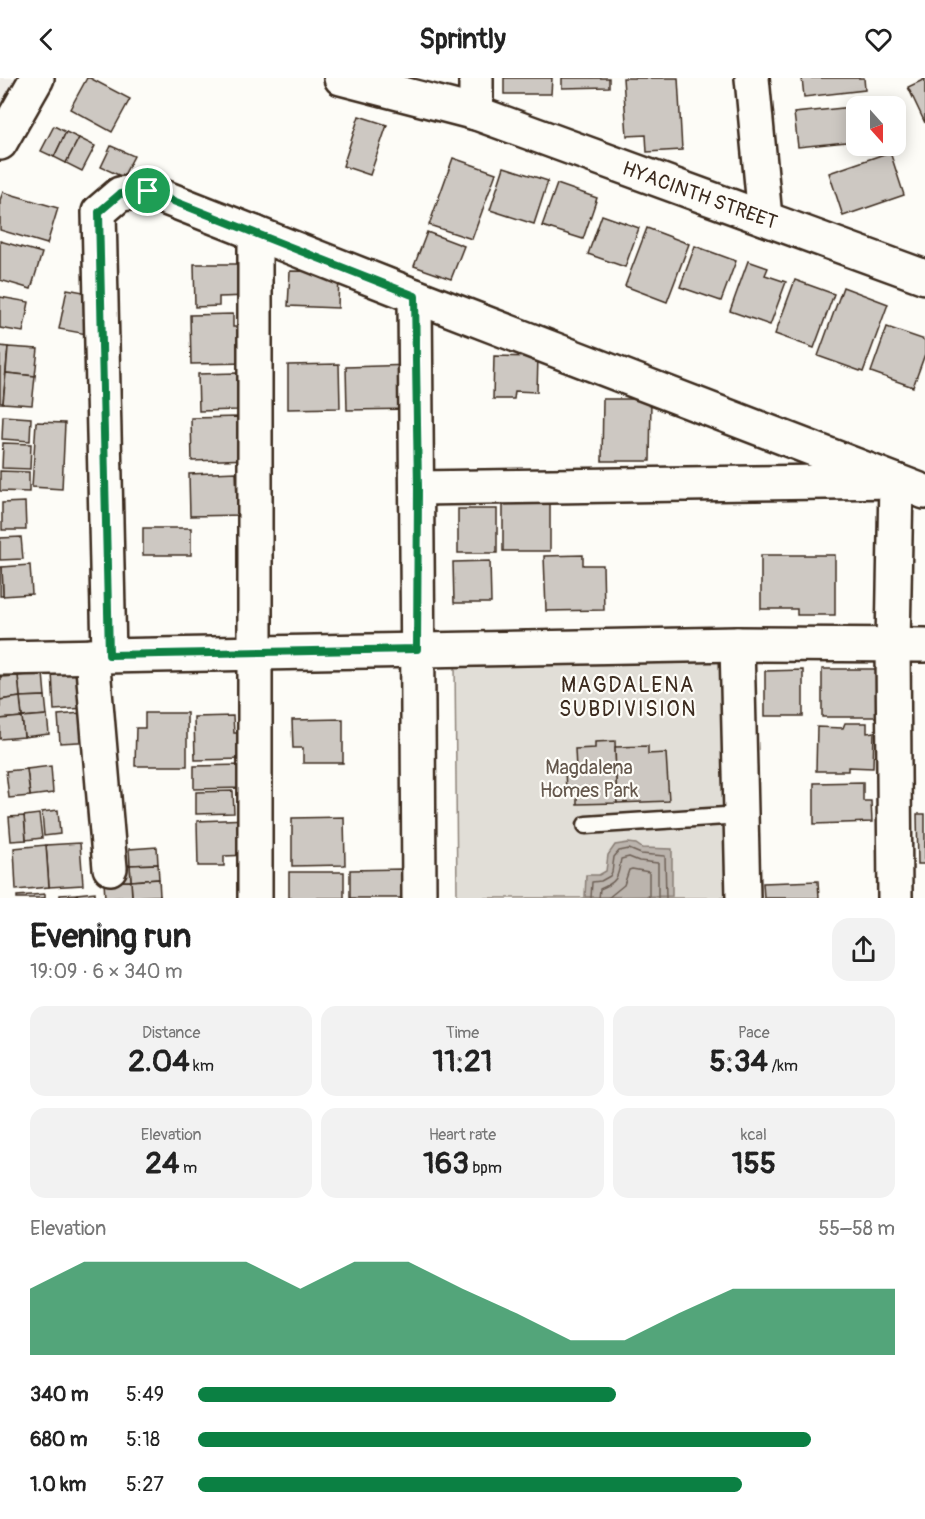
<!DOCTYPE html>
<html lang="en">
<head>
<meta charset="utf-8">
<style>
	:root { --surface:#fff; --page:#f2f2f2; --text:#222; --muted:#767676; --accent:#0b8043 }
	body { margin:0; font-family:Pangolin,sans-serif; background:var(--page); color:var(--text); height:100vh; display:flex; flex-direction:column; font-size:22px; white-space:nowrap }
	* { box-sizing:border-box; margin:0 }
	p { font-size:20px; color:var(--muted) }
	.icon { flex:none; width:33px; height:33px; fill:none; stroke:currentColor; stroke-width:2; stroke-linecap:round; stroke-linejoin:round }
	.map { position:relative; height:820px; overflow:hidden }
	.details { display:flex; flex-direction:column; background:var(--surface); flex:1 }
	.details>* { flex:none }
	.needle { width:39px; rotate:159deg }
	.controls { position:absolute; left:846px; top:18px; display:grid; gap:12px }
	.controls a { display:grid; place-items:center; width:60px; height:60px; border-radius:12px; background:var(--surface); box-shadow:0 3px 15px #0003; font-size:30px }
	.pin { position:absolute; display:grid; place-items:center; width:51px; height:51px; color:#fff; margin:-26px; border:3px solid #fff; border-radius:50%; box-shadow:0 2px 6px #0007 }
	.round { display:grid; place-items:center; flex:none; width:63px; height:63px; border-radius:18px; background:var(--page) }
	.headline { display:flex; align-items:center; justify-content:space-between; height:102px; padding:0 30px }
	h1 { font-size:33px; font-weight:800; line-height:45px }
	.stats { display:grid; grid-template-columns:repeat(3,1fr); gap:9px; height:102px; padding:6px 30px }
	.stats div { display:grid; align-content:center; border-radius:15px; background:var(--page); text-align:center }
	.stats b { font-size:30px; font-weight:800 }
	.stats small { font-size:16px; font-weight:400 }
	.stats p { font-size:16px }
	.chart { height:168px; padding:12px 30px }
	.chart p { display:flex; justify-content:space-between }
	.chart svg { width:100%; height:108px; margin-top:6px; fill:var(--accent); opacity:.7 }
	ul { padding:0 30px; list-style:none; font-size:20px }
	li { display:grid; grid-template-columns:96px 72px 1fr; align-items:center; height:45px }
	li i { height:15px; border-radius:8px; background:var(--accent) }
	header { display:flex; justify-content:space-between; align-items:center; height:78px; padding:0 30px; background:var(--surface); font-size:27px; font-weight:800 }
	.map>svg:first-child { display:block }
</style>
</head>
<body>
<header><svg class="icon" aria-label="back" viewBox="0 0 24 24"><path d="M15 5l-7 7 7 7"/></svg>Sprintly<svg class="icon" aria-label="heart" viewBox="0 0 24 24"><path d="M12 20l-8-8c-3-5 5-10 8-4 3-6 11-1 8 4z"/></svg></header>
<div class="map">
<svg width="925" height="820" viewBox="0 0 925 820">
	<rect width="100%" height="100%" fill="#fdfcf7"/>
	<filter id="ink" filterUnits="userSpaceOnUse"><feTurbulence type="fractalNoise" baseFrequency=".0167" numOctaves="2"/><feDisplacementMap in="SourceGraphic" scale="12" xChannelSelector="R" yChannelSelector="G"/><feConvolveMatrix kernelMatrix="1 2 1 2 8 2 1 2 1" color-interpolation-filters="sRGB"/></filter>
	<g filter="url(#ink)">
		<!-- built -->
		<polygon fill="#efece7" points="0,0 25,0 0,48"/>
		<!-- green -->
		<polygon fill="#e1ded7" stroke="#8e847a" stroke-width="1.5" points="721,579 725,820 457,820 455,582"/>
		<!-- water -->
		<polygon fill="#bbb4ad" stroke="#887d74" stroke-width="1.5" points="628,765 636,766 642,770 672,771 672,818 585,819 586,797 599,797 606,793 608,777 615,767"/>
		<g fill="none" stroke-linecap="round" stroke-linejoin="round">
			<!-- shore -->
			<g stroke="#6e6157" stroke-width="1.5">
				<polyline points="591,820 592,804 601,803 610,798 612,794 614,779 619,773 629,771 641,776 665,778 666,820"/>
				<path d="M 599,820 L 600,811 C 617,804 618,800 621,781 L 629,779 L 639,783 L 658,785 L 658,820"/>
				<polyline points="608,820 624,807 629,792 632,791 649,794 649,820"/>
			</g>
		</g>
		<!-- building -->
		<g fill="#cdc8c2" stroke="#3b2a1e" stroke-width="1.5">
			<polygon points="87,0 90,0 130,21 112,54 70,31"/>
			<polygon points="504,0 552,0 551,16 504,16"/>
			<polygon points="562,0 609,0 609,9 562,10"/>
			<polygon points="623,0 678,0 682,72 647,74 646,57 627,58"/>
			<polygon points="802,0 864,0 865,12 804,19"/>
			<polygon points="925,1 925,45 908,9"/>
			<polygon points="892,25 892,28 856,28 856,63 798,69 794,35"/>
			<polygon points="359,38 387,47 370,97 343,88"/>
			<polygon points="54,48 66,54 54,79 41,73"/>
			<polygon points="66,54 79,60 66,85 54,79"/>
			<polygon points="79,60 95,68 82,93 66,85"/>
			<polygon points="111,68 134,78 123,99 101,89"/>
			<polygon points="890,74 904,117 843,138 829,95"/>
			<polygon points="453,80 496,95 472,161 429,147"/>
			<polygon points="504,89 548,103 534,146 490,132"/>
			<polygon points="557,106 597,120 583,161 542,148"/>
			<polygon points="3,114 58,130 47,166 0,152 0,122"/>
			<polygon points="602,137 639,150 625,189 588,176"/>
			<polygon points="647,150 689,166 667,224 625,208"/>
			<polygon points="427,154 464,168 451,201 414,188"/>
			<polygon points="0,163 42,175 31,211 0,202"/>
			<polygon points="695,168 736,183 721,223 680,209"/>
			<polygon points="748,183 768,190 765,197 786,204 770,247 730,233"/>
			<polygon points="194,186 249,186 249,218 219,219 219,228 195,229"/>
			<polygon points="290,193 339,194 338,230 288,228"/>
			<polygon points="795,202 834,216 814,270 775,256"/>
			<polygon points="843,209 888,226 863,294 818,278"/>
			<polygon points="67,211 100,217 92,257 59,251"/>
			<polygon points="0,219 29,224 23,254 0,250"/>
			<polygon points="233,236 233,249 239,249 250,285 191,286 190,237"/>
			<polygon points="887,249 925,262 925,276 913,309 871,294"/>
			<polygon points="0,268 8,269 3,325 0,325"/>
			<polygon points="8,269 38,271 35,298 6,295"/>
			<polygon points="494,278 538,279 537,314 515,313 514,321 493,321"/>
			<polygon points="339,286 340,330 288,331 288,287"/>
			<polygon points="413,287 414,331 347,332 346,289"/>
			<polygon points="6,295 35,298 32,327 3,325"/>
			<polygon points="237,295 238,332 199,333 198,296"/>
			<polygon points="603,321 651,321 650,383 602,383"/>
			<polygon points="3,338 31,340 30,363 2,361"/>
			<polygon points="240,339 251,381 192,383 191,340"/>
			<polygon points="36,344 65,345 62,411 32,409"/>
			<polygon points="3,365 31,366 30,391 2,390"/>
			<polygon points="0,393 29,394 29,414 0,413"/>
			<polygon points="236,394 237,423 243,423 244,437 190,438 189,396"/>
			<rect x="503" y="420" width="47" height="53"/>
			<polygon points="25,424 26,452 2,452 2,425"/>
			<rect x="458" y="431" width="39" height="44"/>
			<rect x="143" y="450" width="48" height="27"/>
			<polygon points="21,459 23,481 0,482 0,460"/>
			<polygon points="583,477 583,487 603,487 604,532 546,533 544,478"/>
			<polygon points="761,477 835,477 835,537 797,537 797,531 761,531"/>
			<polygon points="490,483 491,525 454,525 453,484"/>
			<polygon points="30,487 32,516 3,518 2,489"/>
			<polygon points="0,489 2,489 3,518 0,518"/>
			<rect x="822" y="591" width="58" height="48"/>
			<polygon points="84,592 87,630 54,632 52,594"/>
			<polygon points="803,592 803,638 765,638 765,593"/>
			<polygon points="43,595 45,618 20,619 18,598"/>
			<polygon points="18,598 20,619 0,622 0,599"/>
			<polygon points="45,618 47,637 22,639 20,619"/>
			<polygon points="20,619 22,639 0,641 0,622"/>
			<polygon points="94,634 96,663 60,665 58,637"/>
			<polygon points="145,635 187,635 187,688 135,688 136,650 145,650"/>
			<polygon points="47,637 49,656 24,659 22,639"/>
			<polygon points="233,638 234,655 243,655 243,681 195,682 194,639"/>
			<polygon points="22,639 24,659 0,661 0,641"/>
			<polygon points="343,641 343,685 303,685 303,670 293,670 292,642"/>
			<polygon points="845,645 867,645 867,655 874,654 873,690 848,689 848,693 816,693 817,649 843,650"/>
			<polygon points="615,663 617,725 577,726 577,713 566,713 565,691 576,691 575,671 595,670 595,664"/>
			<polygon points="648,668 648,676 666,675 669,723 617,725 615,669"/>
			<polygon points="244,687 245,710 194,711 194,688"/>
			<polygon points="51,688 53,715 30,718 27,691"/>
			<polygon points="27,691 30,718 9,720 6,693"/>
			<polygon points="863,704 863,723 871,723 872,744 814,746 814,705"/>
			<polygon points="233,713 234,735 196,736 196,714"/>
			<polygon points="58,732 60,756 44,758 42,734"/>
			<polygon points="39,736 42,760 26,762 24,738"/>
			<polygon points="917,736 925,736 925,786 918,786"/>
			<polygon points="24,738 26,762 11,763 9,739"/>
			<polygon points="344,739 345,787 292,788 292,740"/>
			<polygon points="249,741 250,777 224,778 224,788 198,788 197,743"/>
			<polygon points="80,765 83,807 49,809 46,767"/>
			<polygon points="46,767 49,809 16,812 14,770"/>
			<polygon points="157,769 158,786 130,787 129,771"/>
			<polygon points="158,786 159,801 131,803 130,787"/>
			<polygon points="130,787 131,803 104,804 102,790"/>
			<polygon points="403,791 404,820 350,820 350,792"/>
			<rect x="289" y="794" width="55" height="26"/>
			<polygon points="159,801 160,818 132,819 131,803"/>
			<polygon points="131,803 132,819 105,820 104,804"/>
			<polygon points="818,803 819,820 764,820 763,805"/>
			<polygon points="95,814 95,820 77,820 77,816"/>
			<polygon points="45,816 45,820 17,820 17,818"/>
			<polygon points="77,816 77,820 60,820 60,817"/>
			<polygon points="160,818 160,820 132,820 132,819"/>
		</g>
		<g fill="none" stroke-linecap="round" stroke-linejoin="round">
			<defs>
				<polyline id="lane" points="586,747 741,737"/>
				<g id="street">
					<path id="s1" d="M 341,0 L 476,35 L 925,199"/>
					<polyline points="752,0 765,140"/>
					<polyline points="476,35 476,0"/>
					<path d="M 415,218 C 418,419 417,619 419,820"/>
					<polyline points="418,410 896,403 893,567 895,820"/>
					<polyline points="737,566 743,820"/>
					<polyline points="109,577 99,134 120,116 148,113 415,218 925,414"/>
					<polyline points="92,578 110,790"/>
					<polyline points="0,580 737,566 925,567"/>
					<polyline points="255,820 255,155"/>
				</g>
				<polyline id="secondary" points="0,65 37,0"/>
			</defs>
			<!-- lane casing -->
			<use href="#lane" stroke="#3b2a1e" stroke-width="21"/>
			<!-- street casing -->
			<use href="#street" stroke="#3b2a1e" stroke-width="38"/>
			<!-- secondary casing -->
			<use href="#secondary" stroke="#3b2a1e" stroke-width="38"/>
			<!-- lane -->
			<use href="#lane" stroke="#fdfcf7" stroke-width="16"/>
			<!-- street -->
			<use href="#street" stroke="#fdfcf7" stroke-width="33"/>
			<!-- secondary -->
			<use href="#secondary" stroke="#fdfcf7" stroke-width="33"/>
		</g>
	</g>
	<g fill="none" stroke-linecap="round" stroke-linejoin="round" filter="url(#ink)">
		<defs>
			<polygon id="route" points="148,113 415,218 418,410 417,571 109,577 99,134 120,116"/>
		</defs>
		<!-- route casing -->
		<use href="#route" stroke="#fff" stroke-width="12"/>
		<!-- route -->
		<use href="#route" stroke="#0b8043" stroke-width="8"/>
	</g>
	<g text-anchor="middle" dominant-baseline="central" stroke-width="4.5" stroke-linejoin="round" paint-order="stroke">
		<!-- street labels -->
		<g font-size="20" fill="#3b2a1e" stroke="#fdfcf7">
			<text stroke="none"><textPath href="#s1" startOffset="378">HYACINTH STREET</textPath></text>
		</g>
		<!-- park labels -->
		<g font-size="20" fill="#64574c" stroke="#fdfcf7">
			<text x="589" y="689">Magdalena<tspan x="589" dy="23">Homes Park</tspan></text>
		</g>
		<!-- neighbourhood labels -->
		<g font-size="21" letter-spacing="1.5" fill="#3b2a1e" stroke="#fdfcf7">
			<text x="628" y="607">MAGDALENA<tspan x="628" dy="24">SUBDIVISION</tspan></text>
		</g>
	</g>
</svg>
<div class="controls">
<a><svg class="needle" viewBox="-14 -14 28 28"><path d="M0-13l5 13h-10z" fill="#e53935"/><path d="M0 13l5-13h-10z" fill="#767676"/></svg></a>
</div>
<div class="pin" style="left:148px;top:113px;background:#1e9e55"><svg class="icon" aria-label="arrive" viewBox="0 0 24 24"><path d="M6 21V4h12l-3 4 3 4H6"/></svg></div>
</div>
<section class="details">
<div class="headline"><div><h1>Evening run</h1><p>19:09 · 6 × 340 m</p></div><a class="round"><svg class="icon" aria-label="share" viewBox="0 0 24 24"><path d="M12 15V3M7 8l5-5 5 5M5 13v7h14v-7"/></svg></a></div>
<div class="stats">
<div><p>Distance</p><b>2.04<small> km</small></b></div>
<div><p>Time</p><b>11:21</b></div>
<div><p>Pace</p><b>5:34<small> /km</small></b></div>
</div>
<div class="stats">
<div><p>Elevation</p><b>24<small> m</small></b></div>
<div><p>Heart rate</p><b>163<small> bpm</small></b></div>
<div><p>kcal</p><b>155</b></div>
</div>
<div class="chart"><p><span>Elevation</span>55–58 m</p>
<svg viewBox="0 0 160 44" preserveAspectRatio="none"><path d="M0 44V17L10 6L20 6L30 6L40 6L50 17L60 6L70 6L80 17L90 27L100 38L110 38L120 27L130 17L140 17L150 17L160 17V44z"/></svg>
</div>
<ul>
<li><b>340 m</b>5:49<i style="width:60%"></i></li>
<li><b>680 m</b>5:18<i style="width:88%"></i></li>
<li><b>1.0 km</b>5:27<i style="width:78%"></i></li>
</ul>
</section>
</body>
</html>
